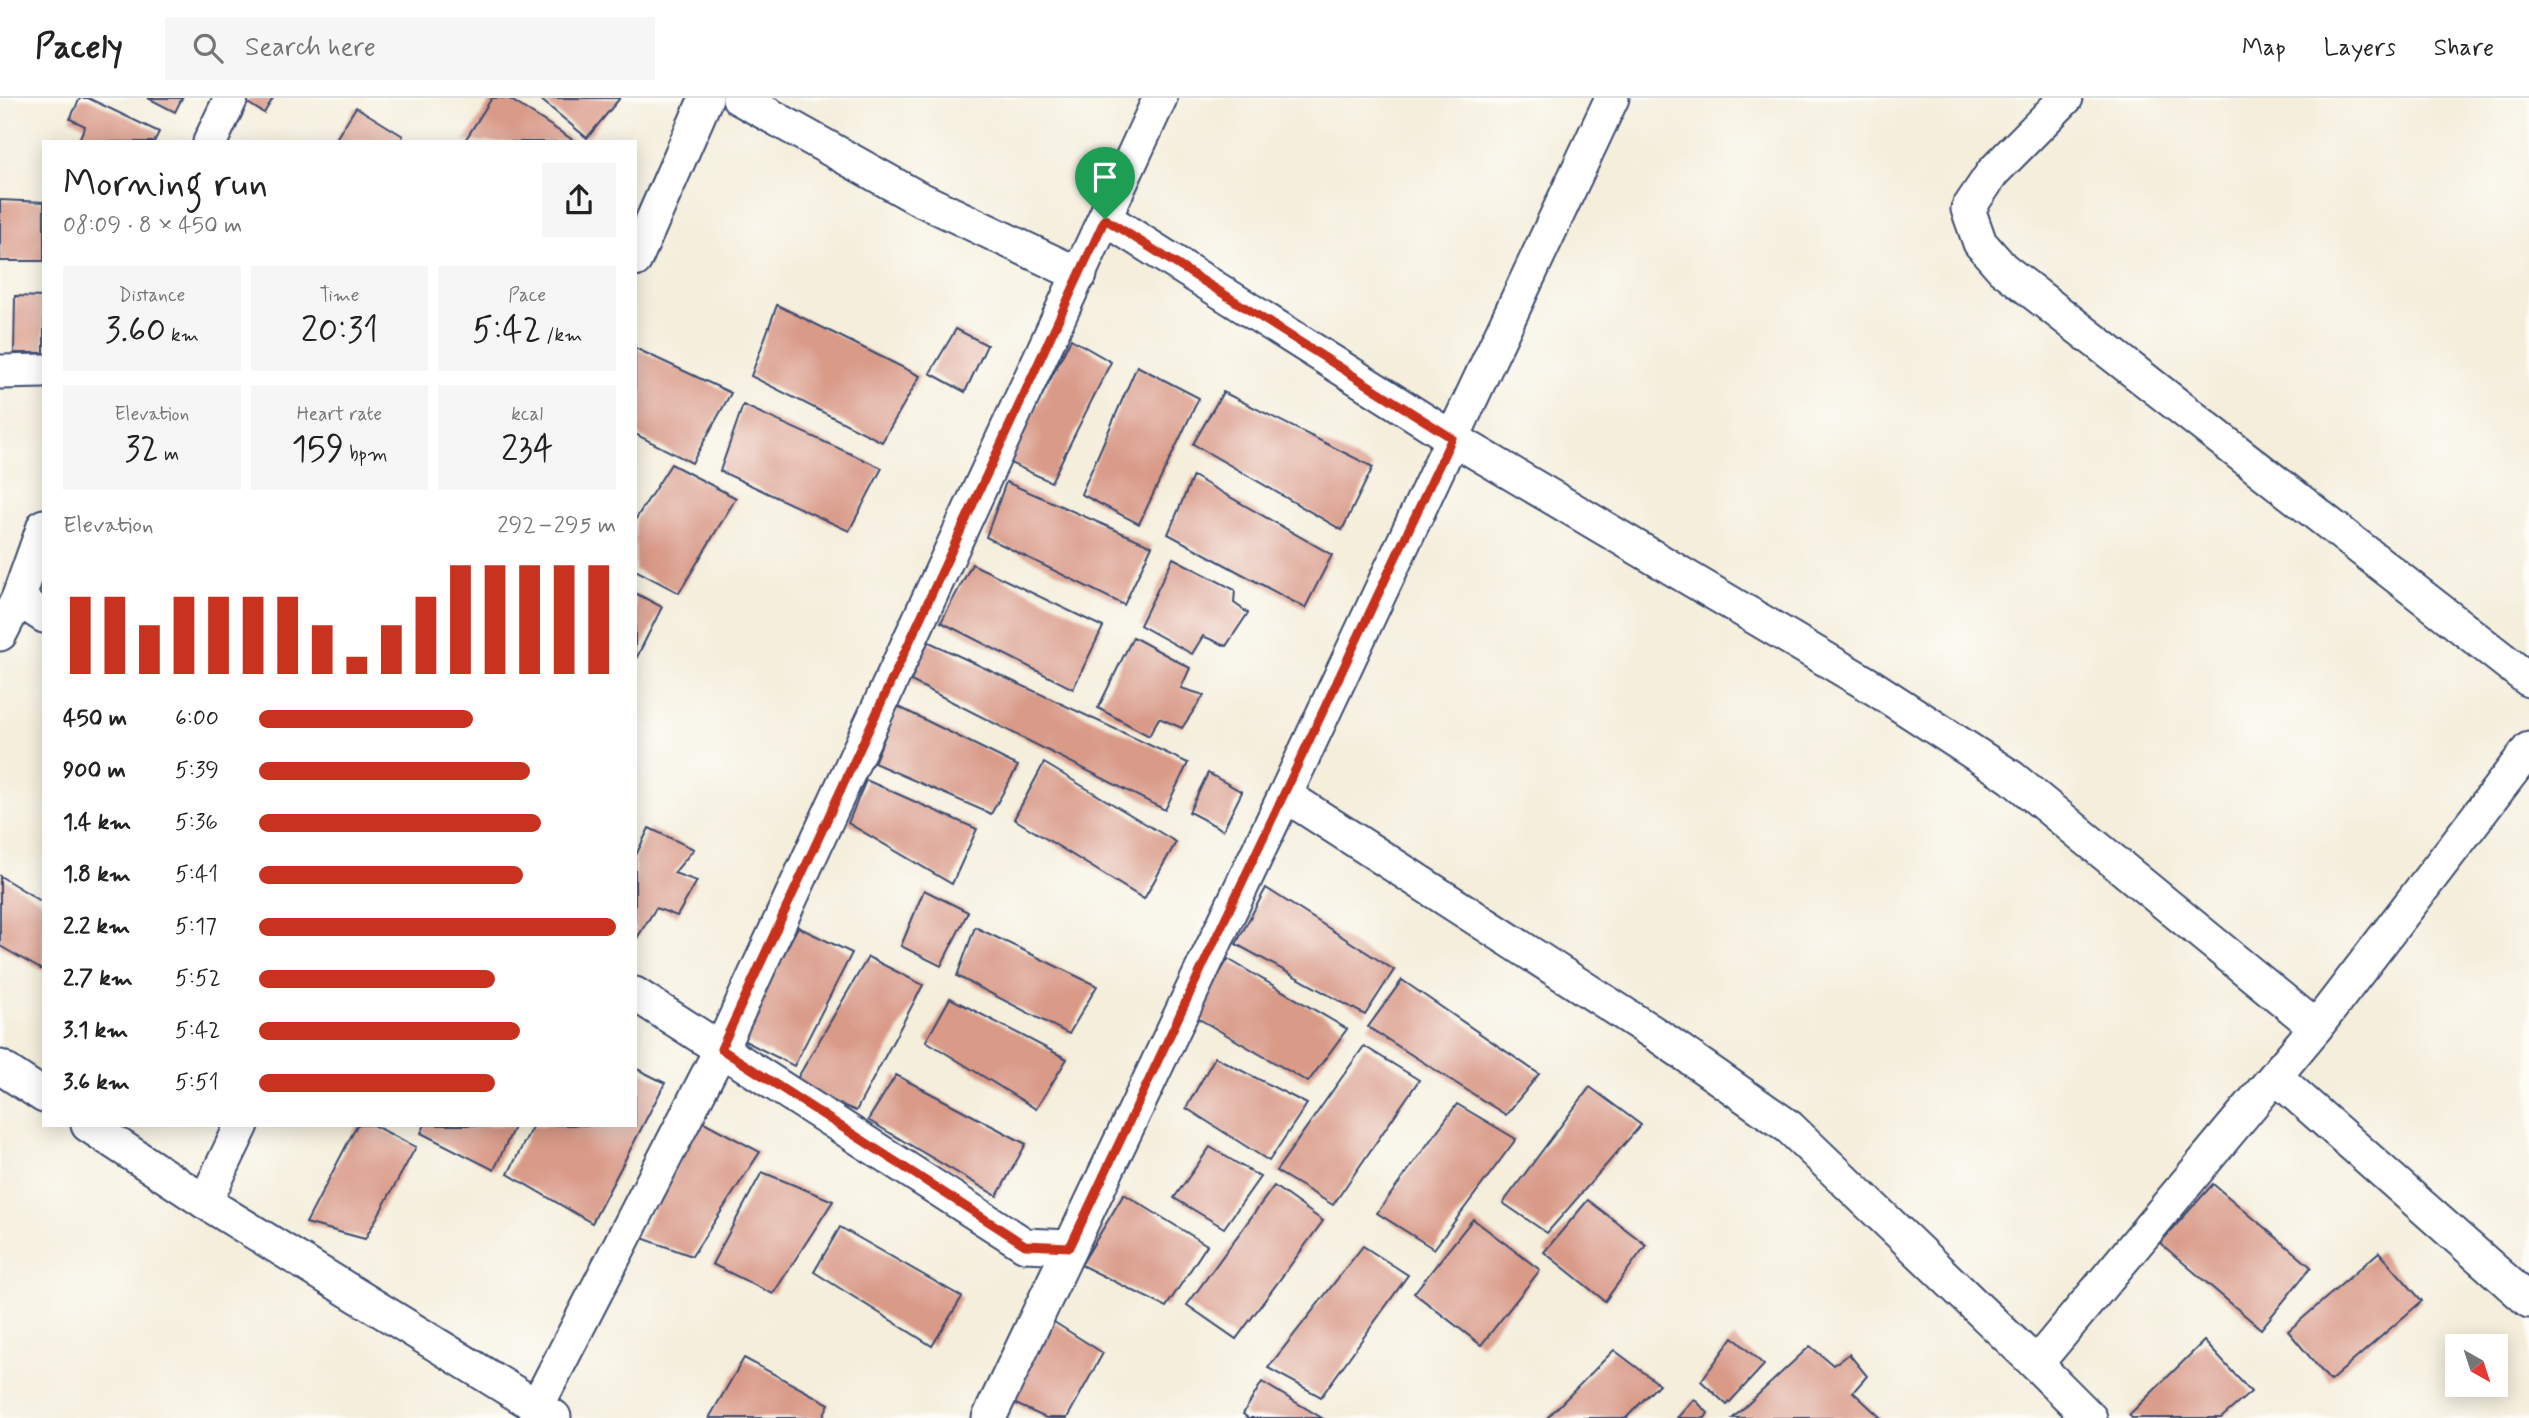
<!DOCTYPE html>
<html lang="en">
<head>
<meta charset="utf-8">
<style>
	:root { --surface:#fff; --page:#f6f6f6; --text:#222; --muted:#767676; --line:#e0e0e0; --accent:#c8321e }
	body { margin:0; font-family:Mynerve,sans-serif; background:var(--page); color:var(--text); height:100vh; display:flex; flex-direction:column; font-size:26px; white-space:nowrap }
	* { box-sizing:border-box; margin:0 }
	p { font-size:23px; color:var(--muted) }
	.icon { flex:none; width:38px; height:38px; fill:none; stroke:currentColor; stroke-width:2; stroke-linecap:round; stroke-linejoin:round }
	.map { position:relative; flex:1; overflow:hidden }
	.sheet { position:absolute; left:42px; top:42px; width:595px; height:987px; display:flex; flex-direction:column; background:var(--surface); border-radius:0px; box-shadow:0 4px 18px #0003 }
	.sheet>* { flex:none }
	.needle { width:46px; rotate:141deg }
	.controls { position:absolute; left:2445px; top:1236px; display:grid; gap:14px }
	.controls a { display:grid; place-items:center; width:63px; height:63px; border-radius:0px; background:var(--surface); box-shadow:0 4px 18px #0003; font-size:35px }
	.pin { position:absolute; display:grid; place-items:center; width:60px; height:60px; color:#fff; margin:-72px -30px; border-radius:50% 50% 50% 0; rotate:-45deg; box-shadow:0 0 7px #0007 }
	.pin .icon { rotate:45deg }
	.round { display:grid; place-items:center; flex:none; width:74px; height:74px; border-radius:0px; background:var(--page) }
	.headline { display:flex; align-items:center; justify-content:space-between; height:119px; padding:0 21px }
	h1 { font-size:38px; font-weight:600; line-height:52px }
	.figures { display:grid; grid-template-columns:repeat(3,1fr); gap:10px; height:119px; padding:7px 21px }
	.figures div { display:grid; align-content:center; border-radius:0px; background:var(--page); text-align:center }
	.figures b { font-size:35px; font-weight:600 }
	.figures small { font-size:19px; font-weight:400 }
	.figures p { font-size:19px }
	.chart { height:196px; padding:14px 21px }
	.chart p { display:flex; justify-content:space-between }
	.chart svg { width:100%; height:126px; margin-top:7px; stroke:var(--accent); stroke-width:6 }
	ul { padding:0 21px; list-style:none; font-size:23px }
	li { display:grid; grid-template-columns:112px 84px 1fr; align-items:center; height:52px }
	li i { height:18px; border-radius:9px; background:var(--accent) }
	header { display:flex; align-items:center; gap:42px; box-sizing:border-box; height:98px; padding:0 35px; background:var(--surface); border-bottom:2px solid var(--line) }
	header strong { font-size:33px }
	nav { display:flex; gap:38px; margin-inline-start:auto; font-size:24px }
	.search { width:490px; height:63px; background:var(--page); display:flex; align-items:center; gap:18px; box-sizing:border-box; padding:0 24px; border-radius:0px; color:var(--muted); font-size:26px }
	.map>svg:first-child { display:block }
</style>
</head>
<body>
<header>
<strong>Pacely</strong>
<div class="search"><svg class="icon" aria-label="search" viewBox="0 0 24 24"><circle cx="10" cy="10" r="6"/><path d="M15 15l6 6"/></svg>Search here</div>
<nav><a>Map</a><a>Layers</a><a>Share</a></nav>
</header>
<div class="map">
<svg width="2529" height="1320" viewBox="0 0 2529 1320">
	<rect width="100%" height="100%" fill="#fdfcf7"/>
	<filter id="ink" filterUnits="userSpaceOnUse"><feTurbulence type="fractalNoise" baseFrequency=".0143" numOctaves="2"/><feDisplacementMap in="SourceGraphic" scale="14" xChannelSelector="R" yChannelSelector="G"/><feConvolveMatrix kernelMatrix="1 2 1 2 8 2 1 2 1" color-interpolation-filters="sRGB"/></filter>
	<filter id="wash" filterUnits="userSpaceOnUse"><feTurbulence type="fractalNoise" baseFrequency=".00686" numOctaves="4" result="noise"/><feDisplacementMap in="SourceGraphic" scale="28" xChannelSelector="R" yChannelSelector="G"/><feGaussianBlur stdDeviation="1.57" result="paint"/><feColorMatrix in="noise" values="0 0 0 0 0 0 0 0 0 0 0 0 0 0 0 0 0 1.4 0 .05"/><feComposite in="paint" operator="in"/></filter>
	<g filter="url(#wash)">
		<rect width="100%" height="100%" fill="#f4eedb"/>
		<g id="blocks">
			<!-- building -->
			<g fill="#d99a88">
				<polygon points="80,0 88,0 159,34 154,44 78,44 85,28 70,21"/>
				<polygon points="148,0 182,0 175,14"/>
				<polygon points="249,0 273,0 264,15 246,4"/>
				<polygon points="492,0 508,0 576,44 464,44"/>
				<polygon points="539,0 620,0 587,40"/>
				<polygon points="356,9 403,38 400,44 334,44"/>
				<polygon points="0,102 44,104 44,163 0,163"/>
				<polygon points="15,198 44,199 44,255 14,255"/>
				<polygon points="777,207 920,278 882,344 751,278"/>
				<polygon points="956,231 987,247 965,294 930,275"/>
				<polygon points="1071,241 1111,264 1051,384 1008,364"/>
				<polygon points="635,250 731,295 692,365 635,336"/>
				<polygon points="1137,268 1199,300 1139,426 1081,396"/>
				<polygon points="1223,294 1373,369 1342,432 1193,346"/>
				<polygon points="743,307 882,370 849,433 720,373"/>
				<polygon points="671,366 736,400 679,495 635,472 635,422"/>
				<polygon points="1193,378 1332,457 1305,510 1168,436"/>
				<polygon points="1006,384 1152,448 1124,507 986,439"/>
				<polygon points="1173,460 1235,492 1234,505 1248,515 1226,548 1203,538 1192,556 1140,527"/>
				<polygon points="972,466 1103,529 1073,591 941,524"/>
				<polygon points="635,495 662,509 635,563"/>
				<polygon points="1133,539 1190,570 1181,590 1204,597 1182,630 1159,620 1149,638 1098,610"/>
				<polygon points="927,543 1188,665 1165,712 911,583"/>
				<polygon points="897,608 1018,668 991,716 874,665"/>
				<polygon points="1044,665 1176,744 1144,801 1014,721"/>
				<polygon points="1208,675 1242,694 1223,732 1189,714"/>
				<polygon points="866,682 977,731 952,786 848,725"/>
				<polygon points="649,730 694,751 674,775 697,783 677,818 656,810 635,843 635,759"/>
				<polygon points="0,778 44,805 44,873 0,848"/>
				<polygon points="1266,790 1394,872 1365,917 1236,846"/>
				<polygon points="924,792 968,814 941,868 901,848"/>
				<polygon points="798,829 852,855 794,968 739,940"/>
				<polygon points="975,829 1097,888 1069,936 957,878"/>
				<polygon points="868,859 923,887 856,1013 794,986"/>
				<polygon points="1228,861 1347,931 1308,984 1194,918"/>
				<polygon points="1402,882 1539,976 1506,1017 1368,929"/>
				<polygon points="950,900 1067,961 1036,1011 926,943"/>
				<polygon points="1364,948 1419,982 1333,1107 1276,1073"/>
				<polygon points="1215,959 1307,1006 1269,1063 1186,1010"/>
				<polygon points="635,970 665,985 592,1125 508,1076 533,1027 635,1027"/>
				<polygon points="896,977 1026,1046 997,1098 868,1022"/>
				<polygon points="1590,989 1641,1027 1547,1135 1503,1105"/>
				<polygon points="1457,1006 1516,1041 1434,1151 1377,1115"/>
				<polygon points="700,1022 760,1054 692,1158 639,1139"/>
				<polygon points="357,1027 373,1027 416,1049 365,1141 306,1125"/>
				<polygon points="425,1027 515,1027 494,1072 421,1035"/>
				<polygon points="1210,1049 1260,1079 1224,1130 1174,1100"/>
				<polygon points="762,1074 833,1103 773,1196 712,1166"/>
				<polygon points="2213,1086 2311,1169 2261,1231 2160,1145"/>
				<polygon points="1274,1088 1323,1123 1236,1241 1187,1207"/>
				<polygon points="1124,1096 1207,1147 1166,1209 1081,1167"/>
				<polygon points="1588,1102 1646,1147 1605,1203 1544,1154"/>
				<polygon points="1473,1121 1540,1172 1481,1247 1414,1195"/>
				<polygon points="840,1129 962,1199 932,1248 814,1174"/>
				<polygon points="1363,1148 1408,1177 1321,1299 1268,1270"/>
				<polygon points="2379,1154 2422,1203 2330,1283 2288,1233"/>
				<polygon points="1054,1224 1103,1255 1067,1320 1046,1320 1007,1302"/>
				<polygon points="1733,1239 1764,1267 1727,1307 1701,1283"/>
				<polygon points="2204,1243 2251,1294 2221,1320 2132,1320 2129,1317"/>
				<polygon points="1810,1248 1833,1267 1849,1256 1867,1278 1853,1294 1881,1320 1733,1320"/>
				<polygon points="1614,1252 1659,1286 1626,1320 1547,1320"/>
				<polygon points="744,1260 829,1306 822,1320 709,1320"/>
				<polygon points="1262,1284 1322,1320 1248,1320 1243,1316"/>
				<polygon points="1694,1301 1708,1315 1705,1320 1677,1320"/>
			</g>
		</g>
	</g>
	<g filter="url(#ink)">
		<use href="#blocks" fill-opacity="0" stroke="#3c4c71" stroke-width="2"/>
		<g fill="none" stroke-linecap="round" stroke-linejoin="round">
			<defs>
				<g id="minor">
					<polyline points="739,0 916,99 1080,177"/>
					<polyline points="2066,0 1993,74 1968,111 1980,145 2002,170 2529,582"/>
					<polyline points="210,44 231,0"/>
					<polyline points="1106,121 1452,340 1871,588 2011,679 2316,929"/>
					<polyline points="635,162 706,0"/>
					<polyline points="0,274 44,273"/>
					<polyline points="18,501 44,518"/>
					<polyline points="0,536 18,501 44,428"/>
					<polyline points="1285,697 1612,0"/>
					<polyline points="635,896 1025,1147 1070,1149"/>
					<polyline points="0,969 44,998"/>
					<polyline points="2276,979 2529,1203"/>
					<polyline points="88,1027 205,1104 554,1319"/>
					<polyline points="205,1104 242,1027"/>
					<polyline points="2036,1266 2090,1320"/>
					<polyline points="537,1308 721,951 1160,0"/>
					<polyline points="989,1320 1285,697 1666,943 1789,1029 2036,1266 2316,929 2529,651"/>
				</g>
			</defs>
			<!-- minor casing -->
			<use href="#minor" stroke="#3c4c71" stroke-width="37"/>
			<!-- minor -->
			<use href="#minor" stroke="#fff" stroke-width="33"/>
		</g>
	</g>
	<g fill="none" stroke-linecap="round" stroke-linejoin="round" filter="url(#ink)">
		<defs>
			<polygon id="route" points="1105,121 1452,340 1070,1149 1025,1147 721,951"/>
		</defs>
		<!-- route casing -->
		<use href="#route" stroke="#fff" stroke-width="14"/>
		<!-- route -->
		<use href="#route" stroke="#c8321e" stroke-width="9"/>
	</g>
</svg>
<div class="controls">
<a><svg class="needle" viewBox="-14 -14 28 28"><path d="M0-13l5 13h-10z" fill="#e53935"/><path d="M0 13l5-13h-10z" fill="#767676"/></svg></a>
</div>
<div class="pin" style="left:1105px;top:121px;background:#1e9e55"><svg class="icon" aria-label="arrive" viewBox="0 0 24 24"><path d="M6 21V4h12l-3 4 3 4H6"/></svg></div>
<section class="sheet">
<div class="headline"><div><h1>Morning run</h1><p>08:09 · 8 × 450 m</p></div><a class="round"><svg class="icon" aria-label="share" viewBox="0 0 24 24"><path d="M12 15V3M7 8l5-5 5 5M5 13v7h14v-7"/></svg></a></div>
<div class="figures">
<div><p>Distance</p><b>3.60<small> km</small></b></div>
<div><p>Time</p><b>20:31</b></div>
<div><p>Pace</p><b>5:42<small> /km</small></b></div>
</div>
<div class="figures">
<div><p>Elevation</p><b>32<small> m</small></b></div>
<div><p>Heart rate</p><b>159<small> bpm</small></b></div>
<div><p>kcal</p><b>234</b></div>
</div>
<div class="chart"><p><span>Elevation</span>292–295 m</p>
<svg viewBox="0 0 160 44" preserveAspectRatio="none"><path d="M5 44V17M15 44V17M25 44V27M35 44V17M45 44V17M55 44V17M65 44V17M75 44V27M85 44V38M95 44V27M105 44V17M115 44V6M125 44V6M135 44V6M145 44V6M155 44V6"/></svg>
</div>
<ul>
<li><b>450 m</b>6:00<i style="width:60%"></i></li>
<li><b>900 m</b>5:39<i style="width:76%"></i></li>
<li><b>1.4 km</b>5:36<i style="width:79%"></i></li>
<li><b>1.8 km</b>5:41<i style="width:74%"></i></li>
<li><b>2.2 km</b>5:17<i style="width:100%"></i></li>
<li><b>2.7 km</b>5:52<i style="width:66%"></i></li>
<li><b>3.1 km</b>5:42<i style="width:73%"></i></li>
<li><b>3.6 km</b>5:51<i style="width:66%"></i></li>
</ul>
</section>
</div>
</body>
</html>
